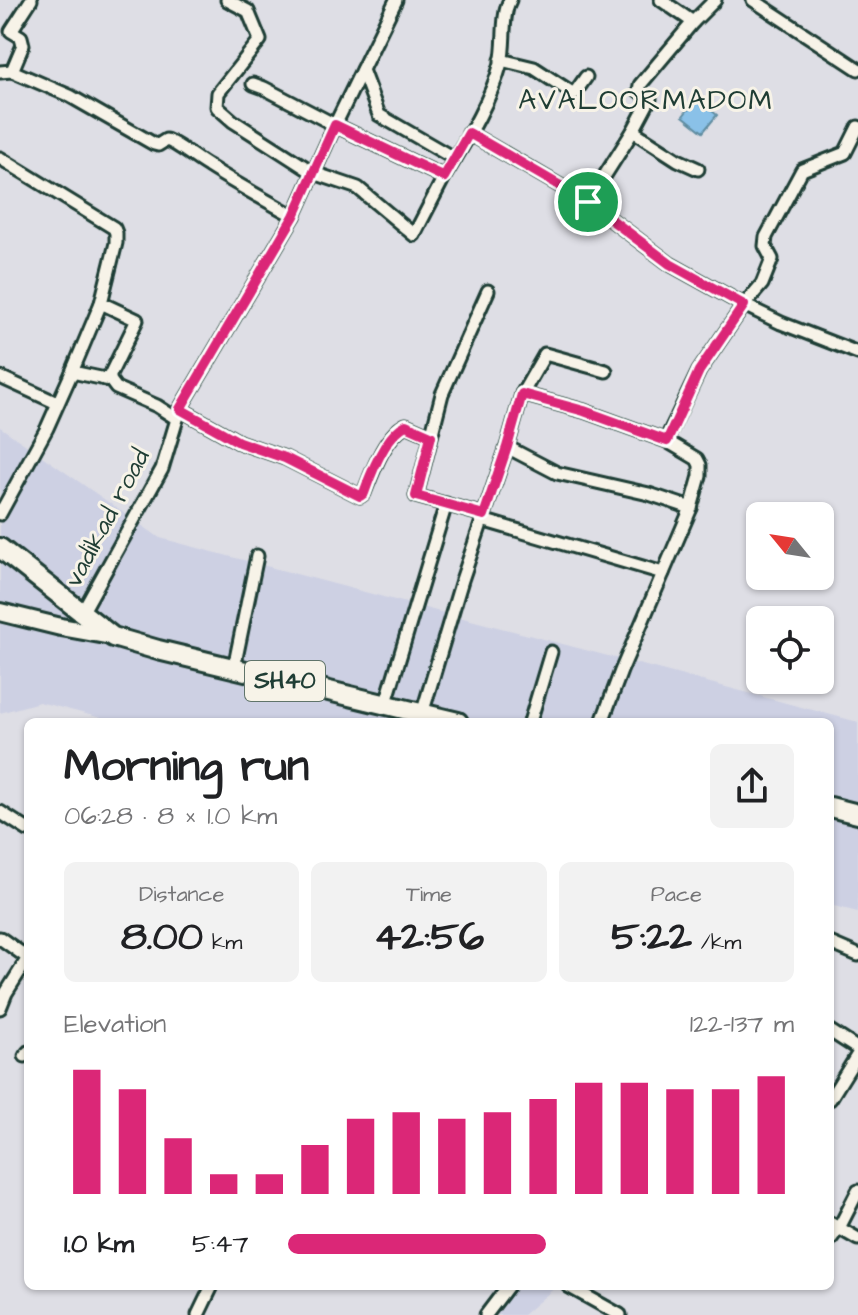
<!DOCTYPE html>
<html lang="en">
<head>
<meta charset="utf-8">
<style>
	:root { --surface:#fff; --page:#f2f2f2; --text:#202124; --muted:#757577; --accent:#db2777 }
	body { margin:0; font-family:"Architects Daughter",sans-serif; background:var(--page); color:var(--text); height:100vh; display:flex; flex-direction:column; font-size:30px; white-space:nowrap }
	* { box-sizing:border-box; margin:0 }
	p { font-size:26px; color:var(--muted) }
	.icon { flex:none; width:44px; height:44px; fill:none; stroke:currentColor; stroke-width:2; stroke-linecap:round; stroke-linejoin:round }
	.map { position:relative; flex:1; overflow:hidden }
	.sheet { position:absolute; left:24px; top:718px; width:810px; height:572px; display:flex; flex-direction:column; background:var(--surface); border-radius:12px; box-shadow:0 2px 6px #0004 }
	.sheet>* { flex:none }
	.needle { width:52px; rotate:300deg }
	.fabs { position:absolute; left:746px; top:502px; display:grid; gap:16px }
	.fabs a { display:grid; place-items:center; width:88px; height:88px; border-radius:12px; background:var(--surface); box-shadow:0 2px 6px #0004; font-size:40px }
	.pin { position:absolute; display:grid; place-items:center; width:68px; height:68px; color:#fff; margin:-34px; border:4px solid #fff; border-radius:50%; box-shadow:0 2px 8px #0007 }
	.round { display:grid; place-items:center; flex:none; width:84px; height:84px; border-radius:12px; background:var(--page) }
	.head { display:flex; align-items:center; justify-content:space-between; height:136px; padding:0 40px }
	h1 { font-size:44px; font-weight:800; line-height:60px }
	.stats { display:grid; grid-template-columns:repeat(3,1fr); gap:12px; height:136px; padding:8px 40px }
	.stats div { display:grid; align-content:center; border-radius:12px; background:var(--page); text-align:center }
	.stats b { font-size:40px; font-weight:800 }
	.stats small { font-size:22px; font-weight:400 }
	.stats p { font-size:22px }
	.chart { height:224px; padding:16px 40px }
	.chart p { display:flex; justify-content:space-between }
	.chart svg { width:100%; height:144px; margin-top:8px; stroke:var(--accent); stroke-width:6 }
	ul { padding:0 40px; list-style:none; font-size:26px }
	li { display:grid; grid-template-columns:128px 96px 1fr; align-items:center; height:60px }
	li i { height:20px; border-radius:10px; background:var(--accent) }
	.map>svg:first-child { display:block }
</style>
</head>
<body>
<div class="map">
<svg width="858" height="1315" viewBox="0 0 858 1315">
	<rect width="100%" height="100%" fill="#dedee5"/>
	<filter id="ink" filterUnits="userSpaceOnUse"><feTurbulence type="fractalNoise" baseFrequency=".0125" numOctaves="2"/><feDisplacementMap in="SourceGraphic" scale="16" xChannelSelector="R" yChannelSelector="G"/><feConvolveMatrix kernelMatrix="1 2 1 2 8 2 1 2 1" color-interpolation-filters="sRGB"/></filter>
	<g filter="url(#ink)">
		<!-- built -->
		<g fill="#cdd0e3">
			<polygon points="0,427 160,538 858,722 858,912 830,905 830,722 117,722 39,702 0,713"/>
			<polygon points="505,1286 557,1286 523,1315 484,1315"/>
		</g>
		<!-- water -->
		<polygon fill="#8ac1e8" stroke="#5f8ca0" stroke-width="2" points="697,98 717,115 703,132 683,116"/>
		<g fill="none" stroke-linecap="round" stroke-linejoin="round">
			<defs>
				<g id="street">
					<polyline points="227,0 248,11 260,40 218,93 217,107 233,121 314,173 358,188 414,235 444,177"/>
					<polyline points="753,0 858,69"/>
					<polyline points="693,22 715,0"/>
					<polyline points="501,60 534,68 574,94 586,77"/>
					<polyline points="362,70 379,115 455,159"/>
					<polyline points="12,71 23,45 21,37 11,31 31,0"/>
					<path d="M 0,72 L 12,71 L 70,96 L 154,144 L 158,145 L 166,140 C 175,142 197,160 208,166 C 236,184 265,200 294,216"/>
					<polyline points="253,84 264,88 335,125 396,0"/>
					<polyline points="633,131 678,160 698,169"/>
					<polyline points="469,133 588,202 670,264 744,305 781,323 858,353"/>
					<polyline points="0,158 114,228 116,233 116,243 101,303 72,372 47,428 0,514"/>
					<polyline points="588,202 633,131 650,99 639,91 640,85 693,22 661,0"/>
					<polyline points="101,303 137,320 110,375 110,380 116,388 157,406 177,419"/>
					<polyline points="72,372 110,380"/>
					<polyline points="0,377 57,403"/>
					<polyline points="522,394 545,354 606,371"/>
					<path d="M 180,409 L 239,442 L 285,458 L 360,496 L 364,493 C 372,473 385,435 406,425 L 431,436"/>
					<polyline points="507,447 557,473 649,494 691,508"/>
					<polyline points="484,515 416,496 442,394 488,291"/>
					<polyline points="482,520 663,573"/>
					<path d="M 82,613 L 162,469 L 180,409 L 294,216 L 335,125 L 444,177 C 465,142 490,103 501,63 C 506,44 501,16 510,0"/>
					<polyline points="234,668 257,556"/>
					<polyline points="385,706 446,504"/>
					<polyline points="422,714 462,580 507,447 522,394 584,411 667,441"/>
					<polyline points="530,722 551,652"/>
					<polyline points="602,722 621,671 691,508 700,476 700,465 697,459 670,443 667,441 668,436 699,371 744,305 762,284 772,259 765,246 766,237 802,170 845,153 858,127"/>
					<polyline points="0,812 28,830"/>
					<polyline points="0,938 28,958"/>
					<polyline points="830,943 858,955"/>
					<polyline points="0,1008 6,993 28,958"/>
					<polyline points="830,1031 858,1049"/>
					<polyline points="25,1056 28,1052"/>
					<polyline points="830,1099 858,1054"/>
					<polyline points="830,1223 858,1239"/>
					<polyline points="830,1240 839,1228 858,1191"/>
					<polyline points="568,1286 620,1315"/>
					<polyline points="198,1315 212,1286"/>
					<polyline points="486,1315 508,1286"/>
				</g>
				<polyline id="secondary" points="0,612 61,627 111,636"/>
				<g id="primary">
					<polyline points="0,548 113,637 158,650 458,722"/>
					<polyline points="830,807 858,814"/>
				</g>
			</defs>
			<!-- street casing -->
			<use href="#street" stroke="#1f3d34" stroke-width="17"/>
			<!-- secondary casing -->
			<use href="#secondary" stroke="#1f3d34" stroke-width="22"/>
			<!-- primary casing -->
			<use href="#primary" stroke="#1f3d34" stroke-width="24"/>
			<!-- street -->
			<use href="#street" stroke="#f7f3e8" stroke-width="11"/>
			<!-- secondary -->
			<use href="#secondary" stroke="#f7f3e8" stroke-width="16"/>
			<!-- primary -->
			<use href="#primary" stroke="#f7f3e8" stroke-width="18"/>
		</g>
	</g>
	<g fill="none" stroke-linecap="round" stroke-linejoin="round" filter="url(#ink)">
		<defs>
			<path id="route" d="M 335,125 L 444,177 L 469,133 L 588,202 L 670,264 L 744,305 L 699,371 L 667,441 L 584,411 L 522,394 L 507,447 L 484,515 L 416,496 L 431,436 L 406,425 C 386,434 371,473 364,493 L 360,496 L 285,458 L 239,442 L 180,409 L 294,216 Z"/>
		</defs>
		<!-- route casing -->
		<use href="#route" stroke="#fff" stroke-width="16"/>
		<!-- route -->
		<use href="#route" stroke="#db2777" stroke-width="10"/>
	</g>
	<g text-anchor="middle" dominant-baseline="central" stroke-width="6" stroke-linejoin="round" paint-order="stroke">
		<!-- shield labels -->
		<rect fill="#f7f3e8" stroke="#60746a" stroke-width="2" x="245" y="661" width="80" height="40" rx="6"/>
		<g font-size="24" font-weight="bold" fill="#1f3d34">
			<text x="285" y="681">SH40</text>
		</g>
		<!-- street labels -->
		<g font-size="26" fill="#1f3d34" stroke="#f7f3e8">
			<text transform="translate(107 518) rotate(-62)">vadikad road</text>
		</g>
		<!-- neighbourhood labels -->
		<g font-size="28" letter-spacing="2" fill="#1f3d34" stroke="#f7f3e8">
			<text x="646" y="100">AVALOORMADOM</text>
		</g>
	</g>
</svg>
<div class="fabs">
<a><svg class="needle" viewBox="-14 -14 28 28"><path d="M0-13l5 13h-10z" fill="#e53935"/><path d="M0 13l5-13h-10z" fill="#757577"/></svg></a>
<a><svg class="icon" aria-label="locate" viewBox="0 0 24 24"><circle cx="12" cy="12" r="6"/><path d="M12 2v4M12 18v4M2 12h4M18 12h4"/></svg></a>
</div>
<div class="pin" style="left:588px;top:202px;background:#1e9e55"><svg class="icon" aria-label="arrive" viewBox="0 0 24 24"><path d="M6 21V4h12l-3 4 3 4H6"/></svg></div>
<section class="sheet">
<div class="head"><div><h1>Morning run</h1><p>06:28 · 8 × 1.0 km</p></div><a class="round"><svg class="icon" aria-label="share" viewBox="0 0 24 24"><path d="M12 15V3M7 8l5-5 5 5M5 13v7h14v-7"/></svg></a></div>
<div class="stats">
<div><p>Distance</p><b>8.00<small> km</small></b></div>
<div><p>Time</p><b>42:56</b></div>
<div><p>Pace</p><b>5:22<small> /km</small></b></div>
</div>
<div class="chart"><p><span>Elevation</span>122–137 m</p>
<svg viewBox="0 0 160 44" preserveAspectRatio="none"><path d="M5 44V6M15 44V12M25 44V27M35 44V38M45 44V38M55 44V29M65 44V21M75 44V19M85 44V21M95 44V19M105 44V15M115 44V10M125 44V10M135 44V12M145 44V12M155 44V8"/></svg>
</div>
<ul>
<li><b>1.0 km</b>5:47<i style="width:51%"></i></li>
</ul>
</section>
</div>
</body>
</html>
